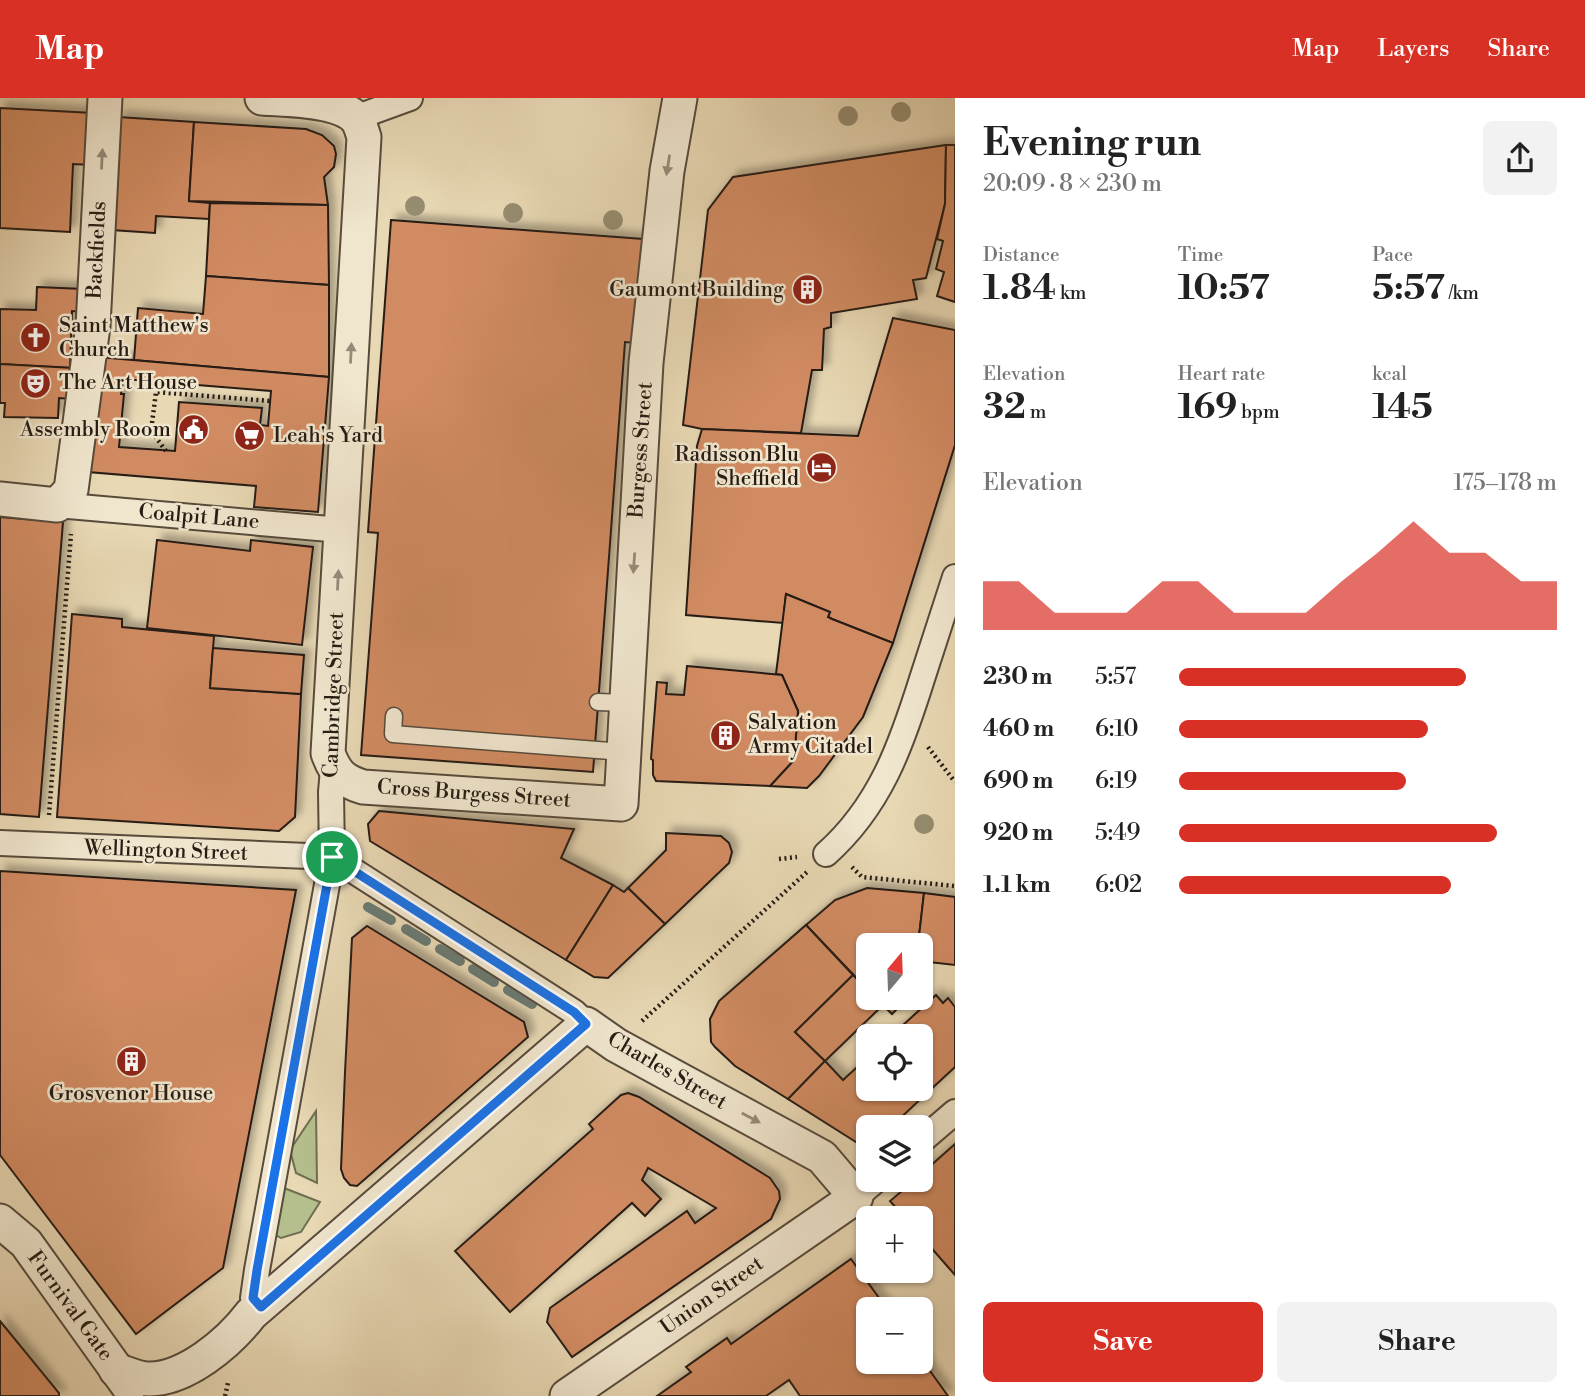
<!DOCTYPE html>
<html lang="en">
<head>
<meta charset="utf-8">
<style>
	:root { --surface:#fff; --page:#f2f2f2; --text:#222; --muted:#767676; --accent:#d93025 }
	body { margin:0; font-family:"Libre Bodoni",serif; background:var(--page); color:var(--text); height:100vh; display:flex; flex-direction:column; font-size:26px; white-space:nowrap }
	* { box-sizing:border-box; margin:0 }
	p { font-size:23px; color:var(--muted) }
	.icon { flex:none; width:38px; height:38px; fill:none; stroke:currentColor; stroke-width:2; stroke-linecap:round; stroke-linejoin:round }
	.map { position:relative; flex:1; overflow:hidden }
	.panel { display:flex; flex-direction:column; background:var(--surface); width:630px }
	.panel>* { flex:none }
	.needle { width:46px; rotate:19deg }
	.controls { position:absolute; left:856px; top:835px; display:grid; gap:14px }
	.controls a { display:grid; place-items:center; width:77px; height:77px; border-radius:10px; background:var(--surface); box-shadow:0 2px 5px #0004; font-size:35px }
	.pin { position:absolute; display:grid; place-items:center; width:60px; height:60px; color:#fff; margin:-30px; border:4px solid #fff; border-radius:50%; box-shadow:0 2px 7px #0007 }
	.round { display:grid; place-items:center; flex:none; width:74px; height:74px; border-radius:10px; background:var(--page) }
	.summary { display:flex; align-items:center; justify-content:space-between; height:119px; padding:0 28px }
	h1 { font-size:38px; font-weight:700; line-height:52px }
	.metrics { display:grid; grid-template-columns:repeat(3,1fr); gap:10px; height:119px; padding:7px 28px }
	.metrics div { display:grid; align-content:center }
	.metrics b { font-size:35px; font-weight:700 }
	.metrics small { font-size:19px; font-weight:400 }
	.metrics p { font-size:19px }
	.chart { height:196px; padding:14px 28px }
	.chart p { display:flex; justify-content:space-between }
	.chart svg { width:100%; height:126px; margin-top:7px; fill:var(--accent); opacity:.7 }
	.primary-button { display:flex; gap:14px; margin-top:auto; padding:14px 28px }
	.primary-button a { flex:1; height:80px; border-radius:10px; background:var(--accent); color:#fff; font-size:28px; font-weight:700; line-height:80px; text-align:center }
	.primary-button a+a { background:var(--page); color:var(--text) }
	ul { padding:0 28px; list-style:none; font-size:23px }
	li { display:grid; grid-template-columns:112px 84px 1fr; align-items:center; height:52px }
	li i { height:18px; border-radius:9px; background:var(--accent) }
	header { display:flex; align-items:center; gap:42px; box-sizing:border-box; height:98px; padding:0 35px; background:var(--accent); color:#fff }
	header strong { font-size:33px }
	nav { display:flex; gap:38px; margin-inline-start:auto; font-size:24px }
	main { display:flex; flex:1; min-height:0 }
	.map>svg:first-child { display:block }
</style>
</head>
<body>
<header>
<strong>Map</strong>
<nav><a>Map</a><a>Layers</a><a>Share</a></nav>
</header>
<main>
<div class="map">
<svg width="955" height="1298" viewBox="0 0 955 1298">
	<defs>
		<filter id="shadow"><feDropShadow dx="6" dy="-6" stdDeviation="3.5" flood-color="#0004"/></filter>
	</defs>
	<rect width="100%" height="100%" fill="#e8d8b4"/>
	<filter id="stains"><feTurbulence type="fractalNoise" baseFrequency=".00286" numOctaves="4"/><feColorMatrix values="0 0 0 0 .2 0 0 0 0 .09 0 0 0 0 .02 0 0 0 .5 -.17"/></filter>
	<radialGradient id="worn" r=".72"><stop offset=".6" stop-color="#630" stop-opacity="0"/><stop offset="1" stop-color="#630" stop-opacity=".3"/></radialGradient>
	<!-- green -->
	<g fill="#b5bf8e" stroke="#6e6e51" stroke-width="2">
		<polygon points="316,1013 317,1085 296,1075 290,1052"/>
		<polygon points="284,1090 320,1104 301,1134 281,1140 274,1136"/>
	</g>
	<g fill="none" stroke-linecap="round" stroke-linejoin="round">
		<!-- stream -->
		<g stroke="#6a7a72" stroke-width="10">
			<polyline points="368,809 391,822"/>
			<polyline points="406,831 426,843"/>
			<polyline points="440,851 460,863"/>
			<polyline points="473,871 494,884"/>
			<polyline points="508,892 532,906"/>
		</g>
	</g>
	<!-- building -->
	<g fill="#d18b62" stroke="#271c14" stroke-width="2" fill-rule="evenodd" filter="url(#shadow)">
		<polygon points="0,10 93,15 91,67 73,66 70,134 0,130"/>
		<polygon points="118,19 194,24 189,103 210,105 209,121 156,118 155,135 112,132"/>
		<polygon points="194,24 306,31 322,37 334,48 336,56 334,69 324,79 328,107 189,103"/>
		<polygon points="946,47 945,106 926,180 913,182 917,201 831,215 831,229 824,231 822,272 812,272 801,335 702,331 683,327 708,112 733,79"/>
		<polygon points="946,47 955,47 955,204 937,198 944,174 936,171 943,143 937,141 945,106"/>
		<polygon points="210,105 328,107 329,187 206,178"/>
		<polygon points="391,122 643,141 635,245 625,244 593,674 361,657 378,435 368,434"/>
		<polygon points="206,178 329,187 329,279 134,262 138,210 203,216"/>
		<polygon points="37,189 84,191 83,214 72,213 70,270 0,266 0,211 36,212"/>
		<polygon points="893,220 955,232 955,347 893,545 832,521 828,519 830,514 786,496 783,525 686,517 697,348 702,331 858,338"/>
		<path d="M 98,259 L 329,279 L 318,414 L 254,409 L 256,388 L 88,374 ZM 123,281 L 271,293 L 268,328 L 260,327 L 262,310 L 179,304 L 175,353 L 119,349 L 124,296 L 121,296 Z"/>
		<polygon points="0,266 74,270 72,301 59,300 58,320 4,319 5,305 0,305"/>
		<polygon points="0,419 63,424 39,719 0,716"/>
		<polygon points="157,442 250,453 251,442 313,449 302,547 147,530"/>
		<polygon points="786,496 830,514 828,519 832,521 893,545 863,619 819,678 807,690 770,688 794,662 798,613 782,577 776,576"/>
		<polygon points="72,516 122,521 122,529 214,538 210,590 301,596 295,719 279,733 57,719"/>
		<polygon points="213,550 304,557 301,596 210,590"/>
		<polygon points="687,568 782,577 798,613 794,662 770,688 656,683 653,677 653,662 651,661 657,584 667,585 666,596 684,597"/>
		<polygon points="379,713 574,731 561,760 613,787 566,862 370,743 368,726"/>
		<polygon points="666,735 721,738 729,745 732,754 729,765 665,826 628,790 666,752"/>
		<polygon points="0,773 296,792 223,1170 136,1236 0,1057"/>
		<polygon points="613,787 624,794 628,790 665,826 608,880 594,879 566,862"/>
		<polygon points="867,790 924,795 918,847 868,847 868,892 806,827 835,802"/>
		<polygon points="924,795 955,799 955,867 920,863 920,847 918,847"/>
		<polygon points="806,827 853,877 795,934 825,963 788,1001 735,968 715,949 711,944 710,921 719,903"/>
		<polygon points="367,828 524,924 528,939 357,1088 350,1087 344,1080 341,1071 345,974 352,840"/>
		<polygon points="853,877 868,892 868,900 875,900 883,907 825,963 795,934"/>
		<polygon points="936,897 943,905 948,900 955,909 955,969 928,994 920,985 920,938 891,938"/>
		<polygon points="875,900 908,900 892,916"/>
		<polygon points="868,959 868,990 920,990 920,985 928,994 891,1029 868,1029 867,1051 788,1001 825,963 843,982"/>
		<polygon points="628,995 639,999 770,1080 779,1093 780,1101 771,1121 572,1259 547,1224 550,1210 687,1113 695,1125 716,1110 648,1070 642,1082 661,1101 645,1118 632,1105 510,1214 455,1153 593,1031 589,1026 621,997"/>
		<polygon points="955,1046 955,1177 920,1137 920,1120 905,1120 890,1103 915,1082 920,1082 920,1077"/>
		<polygon points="851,1161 887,1211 868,1211 868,1264 920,1264 920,1259 948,1298 800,1298 789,1282 766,1298 657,1298 691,1274 686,1269 727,1240 731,1246"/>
		<polygon points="0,1223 59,1295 59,1298 0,1298"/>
	</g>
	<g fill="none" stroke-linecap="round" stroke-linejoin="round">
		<defs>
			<g id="service">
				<polyline points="598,604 625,605"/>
				<polyline points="394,618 393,636 623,654"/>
			</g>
			<g id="pedestrian">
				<polyline points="355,20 410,0"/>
				<polyline points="57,407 341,432"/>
				<polyline points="0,745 332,759"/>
				<path d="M 826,756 C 880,708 901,648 922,581 C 933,547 944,513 955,479"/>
				<polyline points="332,759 574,914 586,926"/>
				<polyline points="920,1044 955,1014"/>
				<polyline points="856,1099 876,1082"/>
				<polyline points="261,1209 253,1200 257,1172 332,759 331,694 333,671"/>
			</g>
			<g id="minor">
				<path d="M 262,0 C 287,2 343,1 358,23 C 361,28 362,34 364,39 L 328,655 C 335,675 343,683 363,689 L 621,706 L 646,265 L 667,73 L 680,0"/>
				<polyline points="0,401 57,407 71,392 93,228 105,0"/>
				<polyline points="0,1123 26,1145 129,1289"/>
				<path d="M 116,1272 C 126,1275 138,1281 148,1281 C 185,1282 229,1245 251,1216 L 586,926 L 616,947 L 669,976 L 822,1059 L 856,1099 L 567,1298"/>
			</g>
		</defs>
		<!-- service casing -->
		<use href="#service" stroke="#574b3c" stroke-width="19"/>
		<!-- pedestrian casing -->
		<use href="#pedestrian" stroke="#574b3c" stroke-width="28"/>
		<!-- minor casing -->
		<use href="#minor" stroke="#574b3c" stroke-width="37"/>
		<!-- path -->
		<g stroke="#271c14" stroke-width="4.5" stroke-dasharray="2 3.5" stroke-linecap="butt">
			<polyline points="166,353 151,333 156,294 270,303"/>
			<polyline points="928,649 955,684"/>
			<polyline points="49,717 71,436"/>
			<polyline points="779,761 797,759"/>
			<polyline points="852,769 862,779 955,788"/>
			<polyline points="642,923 807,774"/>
			<polyline points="225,1298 228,1285"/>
		</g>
		<!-- service -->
		<use href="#service" stroke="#f0e6ce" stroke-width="16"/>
		<!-- pedestrian -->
		<use href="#pedestrian" stroke="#f0e6ce" stroke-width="24"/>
		<!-- minor -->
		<use href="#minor" stroke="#f0e6ce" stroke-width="33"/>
	</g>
	<!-- trees -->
	<g fill="#968c70">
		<circle cx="901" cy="14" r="10"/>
		<circle cx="848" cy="18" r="10"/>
		<circle cx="415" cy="108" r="10"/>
		<circle cx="513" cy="115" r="10"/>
		<circle cx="613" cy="122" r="10"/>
		<circle cx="924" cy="726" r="10"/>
	</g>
	<!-- one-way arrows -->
	<defs><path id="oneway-solid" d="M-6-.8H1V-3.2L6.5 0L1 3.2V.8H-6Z" transform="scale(1.75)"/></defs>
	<g fill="#968b7a">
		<use href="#oneway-solid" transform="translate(102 61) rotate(-87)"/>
		<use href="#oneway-solid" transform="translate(668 67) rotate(99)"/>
		<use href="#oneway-solid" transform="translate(351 255) rotate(-87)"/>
		<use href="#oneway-solid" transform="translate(634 465) rotate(94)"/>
		<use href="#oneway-solid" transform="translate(338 482) rotate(-87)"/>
		<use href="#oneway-solid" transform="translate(751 1020) rotate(28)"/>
	</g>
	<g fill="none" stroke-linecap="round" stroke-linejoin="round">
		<defs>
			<polygon id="route" points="332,759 574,914 586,926 261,1209 253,1200 257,1172"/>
		</defs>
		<!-- route casing -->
		<use href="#route" stroke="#fff" stroke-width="14"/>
		<!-- route -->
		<use href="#route" stroke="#1a73e8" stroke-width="9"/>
	</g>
	<!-- icons -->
	<defs>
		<symbol id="building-disc" viewBox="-11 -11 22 22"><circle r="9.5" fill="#8f2418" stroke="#f0e6ce"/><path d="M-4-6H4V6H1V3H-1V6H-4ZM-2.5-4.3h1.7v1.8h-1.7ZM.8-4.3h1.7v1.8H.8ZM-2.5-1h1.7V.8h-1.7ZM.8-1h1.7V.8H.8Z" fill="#fff"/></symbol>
		<symbol id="church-disc" viewBox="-11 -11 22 22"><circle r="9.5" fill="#8f2418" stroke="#f0e6ce"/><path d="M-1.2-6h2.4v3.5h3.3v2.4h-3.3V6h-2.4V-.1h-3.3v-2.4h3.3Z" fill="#fff"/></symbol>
		<symbol id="theatre-disc" viewBox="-11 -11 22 22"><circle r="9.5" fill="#8f2418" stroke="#f0e6ce"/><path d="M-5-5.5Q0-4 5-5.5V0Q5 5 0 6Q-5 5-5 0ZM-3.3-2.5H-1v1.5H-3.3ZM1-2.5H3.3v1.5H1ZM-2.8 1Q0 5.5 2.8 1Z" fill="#fff"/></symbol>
		<symbol id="civic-disc" viewBox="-11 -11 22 22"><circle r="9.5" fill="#8f2418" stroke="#f0e6ce"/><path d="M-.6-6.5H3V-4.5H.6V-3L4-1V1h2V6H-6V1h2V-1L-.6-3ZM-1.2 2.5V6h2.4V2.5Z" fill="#fff"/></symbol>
		<symbol id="supermarket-disc" viewBox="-11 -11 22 22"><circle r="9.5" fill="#8f2418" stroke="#f0e6ce"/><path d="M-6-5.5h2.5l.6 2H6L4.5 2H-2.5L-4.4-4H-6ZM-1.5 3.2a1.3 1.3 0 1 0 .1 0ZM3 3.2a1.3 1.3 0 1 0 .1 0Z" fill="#fff"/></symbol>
		<symbol id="hotel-disc" viewBox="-11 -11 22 22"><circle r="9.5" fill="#8f2418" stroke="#f0e6ce"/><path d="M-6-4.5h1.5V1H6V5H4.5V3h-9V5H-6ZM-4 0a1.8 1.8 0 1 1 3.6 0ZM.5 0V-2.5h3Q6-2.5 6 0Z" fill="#fff"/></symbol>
	</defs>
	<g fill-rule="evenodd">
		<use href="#building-disc" x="790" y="174" width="35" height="35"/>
		<use href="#church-disc" x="18" y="222" width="35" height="35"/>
		<use href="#theatre-disc" x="18" y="268" width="35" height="35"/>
		<use href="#civic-disc" x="176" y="314" width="35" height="35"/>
		<use href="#supermarket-disc" x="232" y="320" width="35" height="35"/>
		<use href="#hotel-disc" x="804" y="352" width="35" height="35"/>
		<use href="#building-disc" x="708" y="620" width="35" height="35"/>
		<use href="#building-disc" x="114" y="946" width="35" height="35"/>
	</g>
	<g text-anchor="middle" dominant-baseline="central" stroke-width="5" stroke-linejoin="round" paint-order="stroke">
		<!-- street labels -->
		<g font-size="21" fill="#271c14" stroke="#f0e6ce">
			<text transform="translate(97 152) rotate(-87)">Backfields</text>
			<text transform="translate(641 352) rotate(-86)">Burgess Street</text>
			<text transform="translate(199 419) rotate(5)">Coalpit Lane</text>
			<text transform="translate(334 597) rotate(-88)">Cambridge Street</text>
			<text transform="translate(474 696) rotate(4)">Cross Burgess Street</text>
			<text transform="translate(166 753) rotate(2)">Wellington Street</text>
			<text transform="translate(667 973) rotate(30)">Charles Street</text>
			<text transform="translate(712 1198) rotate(-35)">Union Street</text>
			<text transform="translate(70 1208) rotate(54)">Furnival Gate</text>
		</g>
		<!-- poi labels -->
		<g font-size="21" fill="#271c14" stroke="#f0e6ce" text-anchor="start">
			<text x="784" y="192" text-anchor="end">Gaumont Building</text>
			<text x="59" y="228">Saint Matthew's<tspan x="59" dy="24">Church</tspan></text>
			<text x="59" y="285">The Art House</text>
			<text x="171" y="332" text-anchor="end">Assembly Room</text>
			<text x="273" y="338">Leah's Yard</text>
			<text x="799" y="357" text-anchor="end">Radisson Blu<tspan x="799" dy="24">Sheffield</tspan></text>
			<text x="748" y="625">Salvation<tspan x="748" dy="24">Army Citadel</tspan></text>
			<text x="131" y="996" text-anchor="middle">Grosvenor House</text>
		</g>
	</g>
	<rect width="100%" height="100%" filter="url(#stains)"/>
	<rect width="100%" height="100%" fill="url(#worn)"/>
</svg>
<div class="controls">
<a><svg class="needle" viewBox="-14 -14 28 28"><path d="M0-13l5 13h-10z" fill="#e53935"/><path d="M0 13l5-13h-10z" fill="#767676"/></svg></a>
<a><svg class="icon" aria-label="locate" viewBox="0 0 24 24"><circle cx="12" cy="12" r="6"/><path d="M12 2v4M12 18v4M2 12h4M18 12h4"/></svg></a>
<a><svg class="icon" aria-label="layers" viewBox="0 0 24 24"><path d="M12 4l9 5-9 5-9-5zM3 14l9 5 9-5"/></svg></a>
<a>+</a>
<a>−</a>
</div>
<div class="pin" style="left:332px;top:759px;background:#1e9e55"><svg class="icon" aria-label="arrive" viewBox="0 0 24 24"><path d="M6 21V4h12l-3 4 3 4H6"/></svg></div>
</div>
<section class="panel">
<div class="summary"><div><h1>Evening run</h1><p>20:09 · 8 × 230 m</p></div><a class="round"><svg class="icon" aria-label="share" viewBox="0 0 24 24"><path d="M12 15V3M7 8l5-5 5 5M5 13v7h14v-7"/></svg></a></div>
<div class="metrics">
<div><p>Distance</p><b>1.84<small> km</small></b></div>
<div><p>Time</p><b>10:57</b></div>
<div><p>Pace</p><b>5:57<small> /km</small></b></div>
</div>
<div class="metrics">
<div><p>Elevation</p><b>32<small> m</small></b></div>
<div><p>Heart rate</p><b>169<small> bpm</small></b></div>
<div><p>kcal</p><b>145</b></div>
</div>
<div class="chart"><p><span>Elevation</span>175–178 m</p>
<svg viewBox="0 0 160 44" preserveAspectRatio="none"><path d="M0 44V27L10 27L20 38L30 38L40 38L50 27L60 27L70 38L80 38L90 38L100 27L110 17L120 6L130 17L140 17L150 27L160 27V44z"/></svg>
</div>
<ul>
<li><b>230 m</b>5:57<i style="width:76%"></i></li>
<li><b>460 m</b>6:10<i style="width:66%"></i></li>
<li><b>690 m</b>6:19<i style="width:60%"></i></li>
<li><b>920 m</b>5:49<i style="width:84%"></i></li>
<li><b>1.1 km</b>6:02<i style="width:72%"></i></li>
</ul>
<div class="primary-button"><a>Save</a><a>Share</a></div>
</section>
</main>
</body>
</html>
